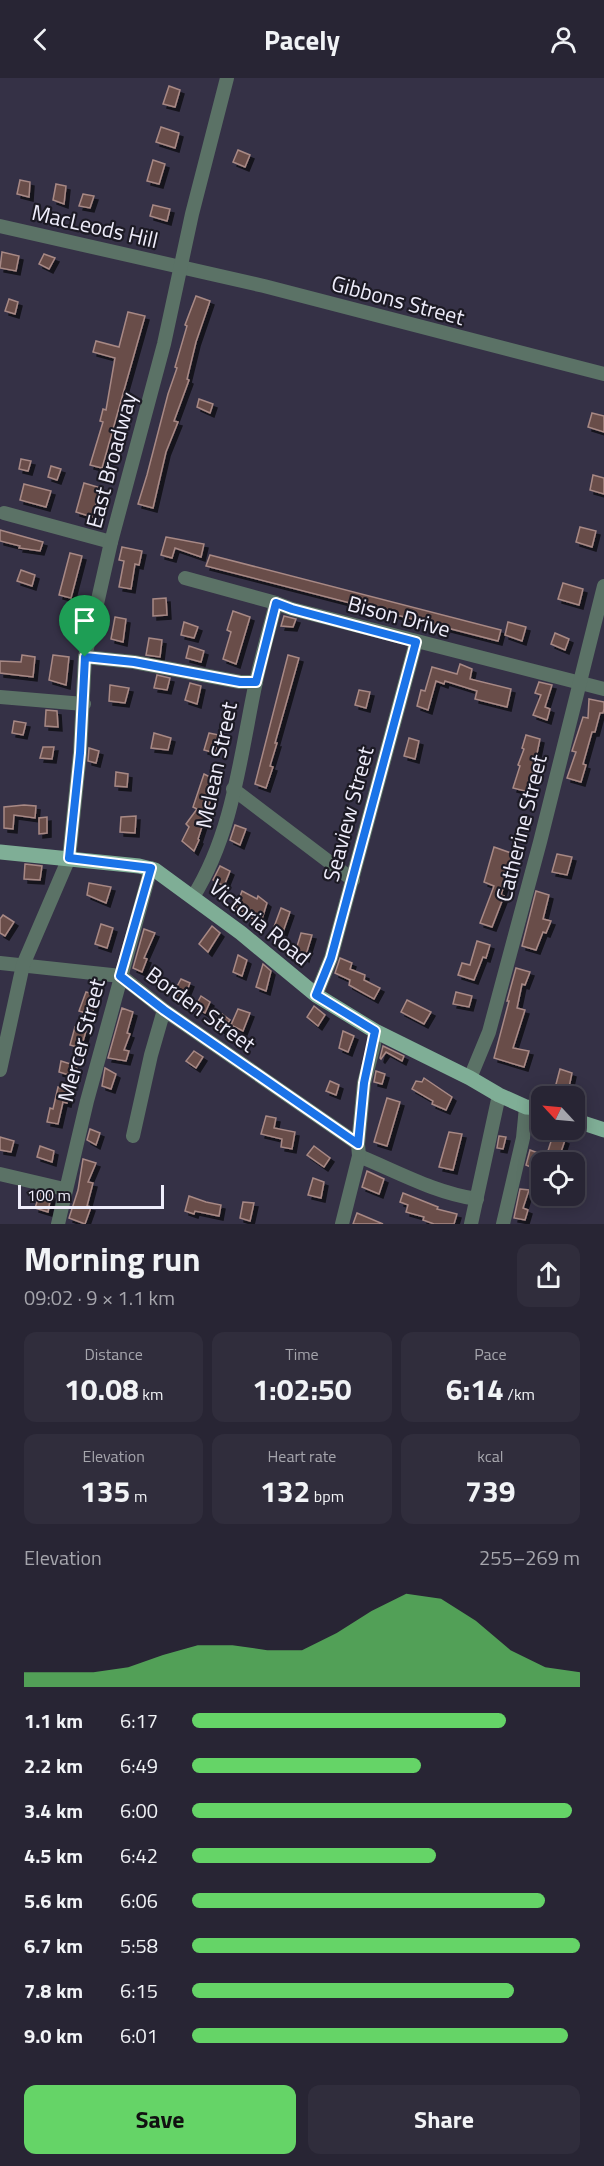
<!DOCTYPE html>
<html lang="en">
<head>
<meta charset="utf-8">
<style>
	:root { --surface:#282534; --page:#302d3c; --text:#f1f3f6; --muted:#a5a5ac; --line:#44424f; --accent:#65d467 }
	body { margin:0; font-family:"Titillium Web",sans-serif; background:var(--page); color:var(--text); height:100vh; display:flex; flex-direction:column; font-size:22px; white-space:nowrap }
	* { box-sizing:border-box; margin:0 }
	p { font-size:20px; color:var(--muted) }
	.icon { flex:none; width:33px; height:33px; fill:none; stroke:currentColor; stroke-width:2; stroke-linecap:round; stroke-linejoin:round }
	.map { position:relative; height:1146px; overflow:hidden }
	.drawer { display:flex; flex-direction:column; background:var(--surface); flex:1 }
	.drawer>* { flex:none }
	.needle { width:39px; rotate:296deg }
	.buttons { position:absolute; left:531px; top:1008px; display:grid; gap:12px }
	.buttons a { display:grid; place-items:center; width:54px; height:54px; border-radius:12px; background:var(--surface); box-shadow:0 3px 15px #0003,0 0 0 2px var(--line); font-size:30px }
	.scale { position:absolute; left:18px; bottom:15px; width:146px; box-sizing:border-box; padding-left:6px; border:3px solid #efedfb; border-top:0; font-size:16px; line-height:21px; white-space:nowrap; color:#efedfb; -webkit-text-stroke:4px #1c1a24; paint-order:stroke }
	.pin { position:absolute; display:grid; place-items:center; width:51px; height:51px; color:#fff; margin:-62px -26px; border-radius:50% 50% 50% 0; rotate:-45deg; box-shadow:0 0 6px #0007 }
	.pin .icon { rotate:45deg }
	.round { display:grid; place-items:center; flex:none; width:63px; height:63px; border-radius:12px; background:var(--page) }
	.summary { display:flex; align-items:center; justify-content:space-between; height:102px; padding:0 24px }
	h1 { font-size:33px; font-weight:700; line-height:45px }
	.metrics { display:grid; grid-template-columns:repeat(3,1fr); gap:9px; height:102px; padding:6px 24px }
	.metrics div { display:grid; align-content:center; border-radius:12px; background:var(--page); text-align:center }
	.metrics b { font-size:30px; font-weight:700 }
	.metrics small { font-size:16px; font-weight:400 }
	.metrics p { font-size:16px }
	.chart { height:168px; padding:12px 24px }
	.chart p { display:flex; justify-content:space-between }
	.chart svg { width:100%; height:108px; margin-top:6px; fill:var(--accent); opacity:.7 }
	.cta { display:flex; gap:12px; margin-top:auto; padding:12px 24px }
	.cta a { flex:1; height:69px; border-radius:12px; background:var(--accent); color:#111; font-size:24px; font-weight:700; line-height:69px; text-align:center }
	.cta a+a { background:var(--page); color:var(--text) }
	ul { padding:0 24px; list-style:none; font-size:20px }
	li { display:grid; grid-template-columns:96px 72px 1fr; align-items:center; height:45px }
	li i { height:15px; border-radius:8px; background:var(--accent) }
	header { display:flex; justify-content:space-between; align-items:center; height:78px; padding:0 24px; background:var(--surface); font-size:27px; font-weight:700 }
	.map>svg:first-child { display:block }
</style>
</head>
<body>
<header><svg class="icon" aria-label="back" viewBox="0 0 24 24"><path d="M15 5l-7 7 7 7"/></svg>Pacely<svg class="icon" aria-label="person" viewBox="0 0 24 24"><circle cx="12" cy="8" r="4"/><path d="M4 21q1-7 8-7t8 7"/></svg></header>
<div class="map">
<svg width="604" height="1146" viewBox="0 0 604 1146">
	<defs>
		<filter id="shadow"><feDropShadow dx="4" dy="4" stdDeviation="0" flood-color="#0009"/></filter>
	</defs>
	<rect width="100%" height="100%" fill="#353146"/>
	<!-- building -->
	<g fill="#694d4a" stroke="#a88985" stroke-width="1.5" filter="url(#shadow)">
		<polygon points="169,8 180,12 175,29 163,26"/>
		<polygon points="161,49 179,55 175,70 156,64"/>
		<polygon points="238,72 250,77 245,89 233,84"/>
		<polygon points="153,82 165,86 159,106 147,103"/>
		<polygon points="20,102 30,104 29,119 17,116"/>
		<polygon points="56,106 66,108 64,126 53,122"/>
		<polygon points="83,116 94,118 90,130 79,128"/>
		<polygon points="153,127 170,131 167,143 150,138"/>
		<polygon points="2,174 19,178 16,193 0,190"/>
		<polygon points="44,176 55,180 49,191 39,186"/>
		<polygon points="196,218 210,223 196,264 187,301 189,302 174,343 178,344 166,374 153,430 138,426 147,397 168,316 177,290 175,289 187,248 185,247"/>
		<polygon points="9,221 18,224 15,236 5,233"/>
		<polygon points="128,234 145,238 102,390 90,387 103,344 100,343 103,331 106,332 115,280 93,274 96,263 119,269"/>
		<polygon points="199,321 213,326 210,335 197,329"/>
		<polygon points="592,335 604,338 604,354 588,349"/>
		<polygon points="21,381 31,383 28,393 19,391"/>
		<polygon points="51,388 61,391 57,402 48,399"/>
		<polygon points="593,397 604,400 604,416 590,412"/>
		<polygon points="84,405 101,410 92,439 76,434"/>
		<polygon points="24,406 51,413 46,429 20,422"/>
		<polygon points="580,449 596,453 592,469 576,464"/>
		<polygon points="0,452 43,464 40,473 19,470 20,468 0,463"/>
		<polygon points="166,459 204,466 201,479 175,470 172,480 161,477"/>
		<polygon points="122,469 142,473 139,487 135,486 131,511 119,509 124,483 119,482"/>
		<polygon points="70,475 82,478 71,520 59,517"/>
		<polygon points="210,477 501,552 498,563 206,488"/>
		<polygon points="21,492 35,497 32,508 17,503"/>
		<polygon points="563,505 583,511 579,527 558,521"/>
		<polygon points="166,520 167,537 153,538 153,521"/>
		<polygon points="233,533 250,539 236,586 223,581 231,554 227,552"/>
		<polygon points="284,538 296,541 293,549 281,548"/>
		<polygon points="115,539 126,541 123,564 111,561"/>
		<polygon points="184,544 198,549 194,560 181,557"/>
		<polygon points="508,544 526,549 522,563 505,557"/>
		<polygon points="555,555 569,561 565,572 551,566"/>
		<polygon points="149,560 162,562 160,579 146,577"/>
		<polygon points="189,568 204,573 201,584 186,580"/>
		<polygon points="22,577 35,579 33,599 0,595 0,583 21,584"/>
		<polygon points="53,577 69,579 66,607 49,602"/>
		<polygon points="288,577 299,580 275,665 277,665 270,688 273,689 266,710 255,706"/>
		<polygon points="460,586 472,591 470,601 511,611 507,629 475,621 477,613 445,603 444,606 436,603 428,632 417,628 421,612 425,613 432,589 457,596"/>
		<polygon points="157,597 170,600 167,612 154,610"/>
		<polygon points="539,604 552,607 545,629 550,631 547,642 533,637 541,617 535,615"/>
		<polygon points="190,605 201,608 197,626 185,622"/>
		<polygon points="110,607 129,610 125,625 109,623"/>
		<polygon points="359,612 370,614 366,630 355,627"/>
		<polygon points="589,621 604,624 604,631 603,635 600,635 595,654 592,654 583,686 586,687 581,704 567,700 576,674 572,673 583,639 588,640"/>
		<polygon points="46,632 57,633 58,649 45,648"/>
		<polygon points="14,643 26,645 23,657 12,655"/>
		<polygon points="154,655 171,660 168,672 151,670"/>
		<polygon points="209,655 219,657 215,675 204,672"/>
		<polygon points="526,657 540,661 529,714 513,710 520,688 518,687 524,671 522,670"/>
		<polygon points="409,660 419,663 415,681 404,678"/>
		<polygon points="43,669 54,669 52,681 40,680"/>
		<polygon points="89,670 99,673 96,685 88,683"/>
		<polygon points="116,694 128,696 127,709 115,708"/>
		<polygon points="204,696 216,702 208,723 210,724 198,761 199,762 194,773 182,763 189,749 186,746 197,731 193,729"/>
		<polygon points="24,727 36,728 35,740 14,737 13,751 4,750 4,729"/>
		<polygon points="136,738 135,755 120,754 121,739"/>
		<polygon points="47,739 47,755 39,756 39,740"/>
		<polygon points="235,747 246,751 240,767 230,762"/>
		<polygon points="494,769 514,776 501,817 504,818 492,849 480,845 494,808 484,804"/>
		<polygon points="557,776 572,779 567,797 552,794"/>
		<polygon points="25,786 42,788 40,802 24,801"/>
		<polygon points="220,788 230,793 224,808 213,802"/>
		<polygon points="89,805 111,809 106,825 87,817"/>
		<polygon points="242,813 257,821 258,818 267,825 261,844 252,840 236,829"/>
		<polygon points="536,813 549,817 543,841 551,843 546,855 543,854 536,872 522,868"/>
		<polygon points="281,830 290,834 283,854 274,849"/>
		<polygon points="3,837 14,844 5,858 0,855 0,841"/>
		<polygon points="101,846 113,850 107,870 95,866"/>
		<polygon points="212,848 220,855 208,874 199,866"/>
		<polygon points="144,851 155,855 144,880 147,881 142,894 133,890"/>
		<polygon points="301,855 312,857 305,880 296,872"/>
		<polygon points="477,863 490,867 486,880 483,879 474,902 458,897 462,885 470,887"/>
		<polygon points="238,877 247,882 242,898 233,894"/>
		<polygon points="340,880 352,885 350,891 365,897 364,902 380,910 374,921 349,907 350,902 335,895"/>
		<polygon points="263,886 271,893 266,913 256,909"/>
		<polygon points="516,890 530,894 525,907 522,906 517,930 525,932 513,970 529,973 524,989 494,980 509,923 507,923"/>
		<polygon points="181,901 190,905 182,925 172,918"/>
		<polygon points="86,914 97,917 92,937 79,933"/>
		<polygon points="456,914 472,918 469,929 453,926"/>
		<polygon points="201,918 210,924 205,935 195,929"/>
		<polygon points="407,922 431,934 424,946 401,934"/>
		<polygon points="314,928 325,937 318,948 307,939"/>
		<polygon points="122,930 133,934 127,955 130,956 124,972 129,973 126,983 108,980"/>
		<polygon points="238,931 250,935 243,953 231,947"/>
		<polygon points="222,936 230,942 222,952 214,947"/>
		<polygon points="75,949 86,953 81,970 70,967"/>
		<polygon points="343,953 354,958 348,974 339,970"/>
		<polygon points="383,968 404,978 402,983 386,974 381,981 380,980"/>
		<polygon points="194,973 203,979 196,990 186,983"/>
		<polygon points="61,983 77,988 76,999 59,994"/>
		<polygon points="105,990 116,996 111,1011 102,1008"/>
		<polygon points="560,991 572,995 568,1014 555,1010"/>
		<polygon points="376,993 385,996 382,1006 374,1004"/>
		<polygon points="424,1000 452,1019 446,1032 432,1026 433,1023 412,1011 416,1003 422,1004"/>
		<polygon points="330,1003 339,1007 336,1017 326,1013"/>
		<polygon points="58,1009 70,1013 67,1025 63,1024 58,1046 47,1044 50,1030 53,1031"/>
		<polygon points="387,1020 400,1024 387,1068 374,1064"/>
		<polygon points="266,1038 276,1040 274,1050 295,1054 292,1071 281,1069 282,1061 261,1056"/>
		<polygon points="90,1051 100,1055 96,1067 87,1062"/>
		<polygon points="449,1054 462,1056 453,1092 439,1089"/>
		<polygon points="553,1057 565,1062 559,1080 547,1076"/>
		<polygon points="499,1058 506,1059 503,1071 497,1070"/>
		<polygon points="0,1059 14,1063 11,1074 0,1072"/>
		<polygon points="40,1068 54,1073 52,1084 37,1079"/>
		<polygon points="314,1068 330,1080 324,1089 307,1077"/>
		<polygon points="530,1072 538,1075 533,1090 526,1087"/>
		<polygon points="83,1081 96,1085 88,1104 93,1105 87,1128 91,1129 85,1146 69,1140 78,1112"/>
		<polygon points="367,1093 384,1101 379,1116 362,1109"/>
		<polygon points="313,1100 324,1104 321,1120 308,1117"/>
		<polygon points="520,1111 529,1112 523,1130 528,1132 525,1142 514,1140"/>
		<polygon points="40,1115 51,1117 48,1134 35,1130"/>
		<polygon points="403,1115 438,1129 437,1131 457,1136 454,1146 434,1146 423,1142 424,1139 406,1134 408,1127 400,1124"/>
		<polygon points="189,1118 206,1124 221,1127 219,1138 195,1133 194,1136 185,1133"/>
		<polygon points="243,1124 254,1125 250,1143 240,1140"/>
		<polygon points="357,1135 383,1146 353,1146"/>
	</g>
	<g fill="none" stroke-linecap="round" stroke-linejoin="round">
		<!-- minor -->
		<g stroke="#5b7266" stroke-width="14">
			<polyline points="0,148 264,208 604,296"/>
			<polyline points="4,435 111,464"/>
			<polyline points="185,500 276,525 292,531 604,611"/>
			<polyline points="85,579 134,584 240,604 256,604"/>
			<polyline points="0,619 84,626"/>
			<polyline points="233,711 353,802"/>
			<path d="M 193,819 C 231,758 239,688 253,618 C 259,587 268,556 276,525"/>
			<polyline points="0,885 121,898 164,932 358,1066"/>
			<polyline points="316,917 331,880 416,564"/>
			<polyline points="0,992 23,887 69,780 80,675 85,579 111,464 164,266 192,136 227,0"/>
			<polyline points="470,1000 489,954 540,764 604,508"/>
			<polyline points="133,1058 151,977 164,932"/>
			<path d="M 359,1078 C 398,1094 435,1115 477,1121"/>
			<polyline points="0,1096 64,1111"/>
			<polyline points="58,1146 87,1023 151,790"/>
			<polyline points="342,1146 359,1078 358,1066 364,1005 374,967 375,953"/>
			<polyline points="471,1146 499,1017"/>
			<polyline points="503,1146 523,1060 526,1029"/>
		</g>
		<!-- major -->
		<g stroke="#7fae96" stroke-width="15">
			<polyline points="0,774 139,788 155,792 241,855 316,917 375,953 470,1000 499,1017 526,1029 542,1030"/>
			<polyline points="574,1042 604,1052"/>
		</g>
	</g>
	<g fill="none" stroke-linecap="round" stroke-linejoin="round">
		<defs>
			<polygon id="route" points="276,525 292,531 416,564 331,880 316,917 375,953 364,1005 358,1066 164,932 120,898 151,790 69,780 80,675 85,579 134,584 240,604 256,604"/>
		</defs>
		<!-- route casing -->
		<use href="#route" stroke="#fff" stroke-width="12"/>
		<!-- route -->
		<use href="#route" stroke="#1a73e8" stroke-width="8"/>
	</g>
	<g text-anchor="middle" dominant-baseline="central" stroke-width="4.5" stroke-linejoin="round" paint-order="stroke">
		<!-- street labels -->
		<g font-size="22" fill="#efedfb" stroke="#1c1a24">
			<text transform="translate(95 148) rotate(13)">MacLeods Hill</text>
			<text transform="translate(398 222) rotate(15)">Gibbons Street</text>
			<text transform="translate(111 382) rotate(-75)">East Broadway</text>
			<text transform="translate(399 538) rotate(15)">Bison Drive</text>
			<text transform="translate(216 687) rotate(-78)">Mclean Street</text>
			<text transform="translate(348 736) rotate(-75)">Seaview Street</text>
			<text transform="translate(521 750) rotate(-76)">Catherine Street</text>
			<text transform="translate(260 844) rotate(39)">Victoria Road</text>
			<text transform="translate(201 931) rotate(36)">Borden Street</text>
			<text transform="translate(81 962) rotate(-75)">Mercer Street</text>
		</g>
	</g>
</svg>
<div class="buttons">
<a><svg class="needle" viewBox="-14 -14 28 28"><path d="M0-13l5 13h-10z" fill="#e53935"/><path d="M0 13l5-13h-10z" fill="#a5a5ac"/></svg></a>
<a><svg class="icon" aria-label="locate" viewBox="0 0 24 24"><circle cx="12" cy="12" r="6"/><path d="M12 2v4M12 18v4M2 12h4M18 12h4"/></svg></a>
</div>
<div class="scale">100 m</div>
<div class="pin" style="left:85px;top:579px;background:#1e9e55"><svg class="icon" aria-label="arrive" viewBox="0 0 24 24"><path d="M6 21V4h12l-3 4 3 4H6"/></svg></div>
</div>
<section class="drawer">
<div class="summary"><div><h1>Morning run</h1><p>09:02 · 9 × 1.1 km</p></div><a class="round"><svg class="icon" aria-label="share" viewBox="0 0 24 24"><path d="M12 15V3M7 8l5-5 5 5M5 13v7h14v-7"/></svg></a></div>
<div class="metrics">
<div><p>Distance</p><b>10.08<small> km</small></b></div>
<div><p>Time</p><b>1:02:50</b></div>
<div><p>Pace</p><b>6:14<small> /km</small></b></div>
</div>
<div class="metrics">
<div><p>Elevation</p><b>135<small> m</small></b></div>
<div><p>Heart rate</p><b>132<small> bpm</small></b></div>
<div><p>kcal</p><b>739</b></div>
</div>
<div class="chart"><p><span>Elevation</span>255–269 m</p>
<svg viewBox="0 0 160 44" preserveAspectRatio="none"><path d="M0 44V38L10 38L20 38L30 36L40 31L50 27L60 27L70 29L80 29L90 22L100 13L110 6L120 8L130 17L140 29L150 36L160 38V44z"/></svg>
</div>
<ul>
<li><b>1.1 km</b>6:17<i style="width:81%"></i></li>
<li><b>2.2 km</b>6:49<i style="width:59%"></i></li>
<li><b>3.4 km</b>6:00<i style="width:98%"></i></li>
<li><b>4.5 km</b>6:42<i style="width:63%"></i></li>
<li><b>5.6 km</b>6:06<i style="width:91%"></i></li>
<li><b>6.7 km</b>5:58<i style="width:100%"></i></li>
<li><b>7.8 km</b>6:15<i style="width:83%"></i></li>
<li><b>9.0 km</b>6:01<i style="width:97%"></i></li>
</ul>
<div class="cta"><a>Save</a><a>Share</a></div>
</section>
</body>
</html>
